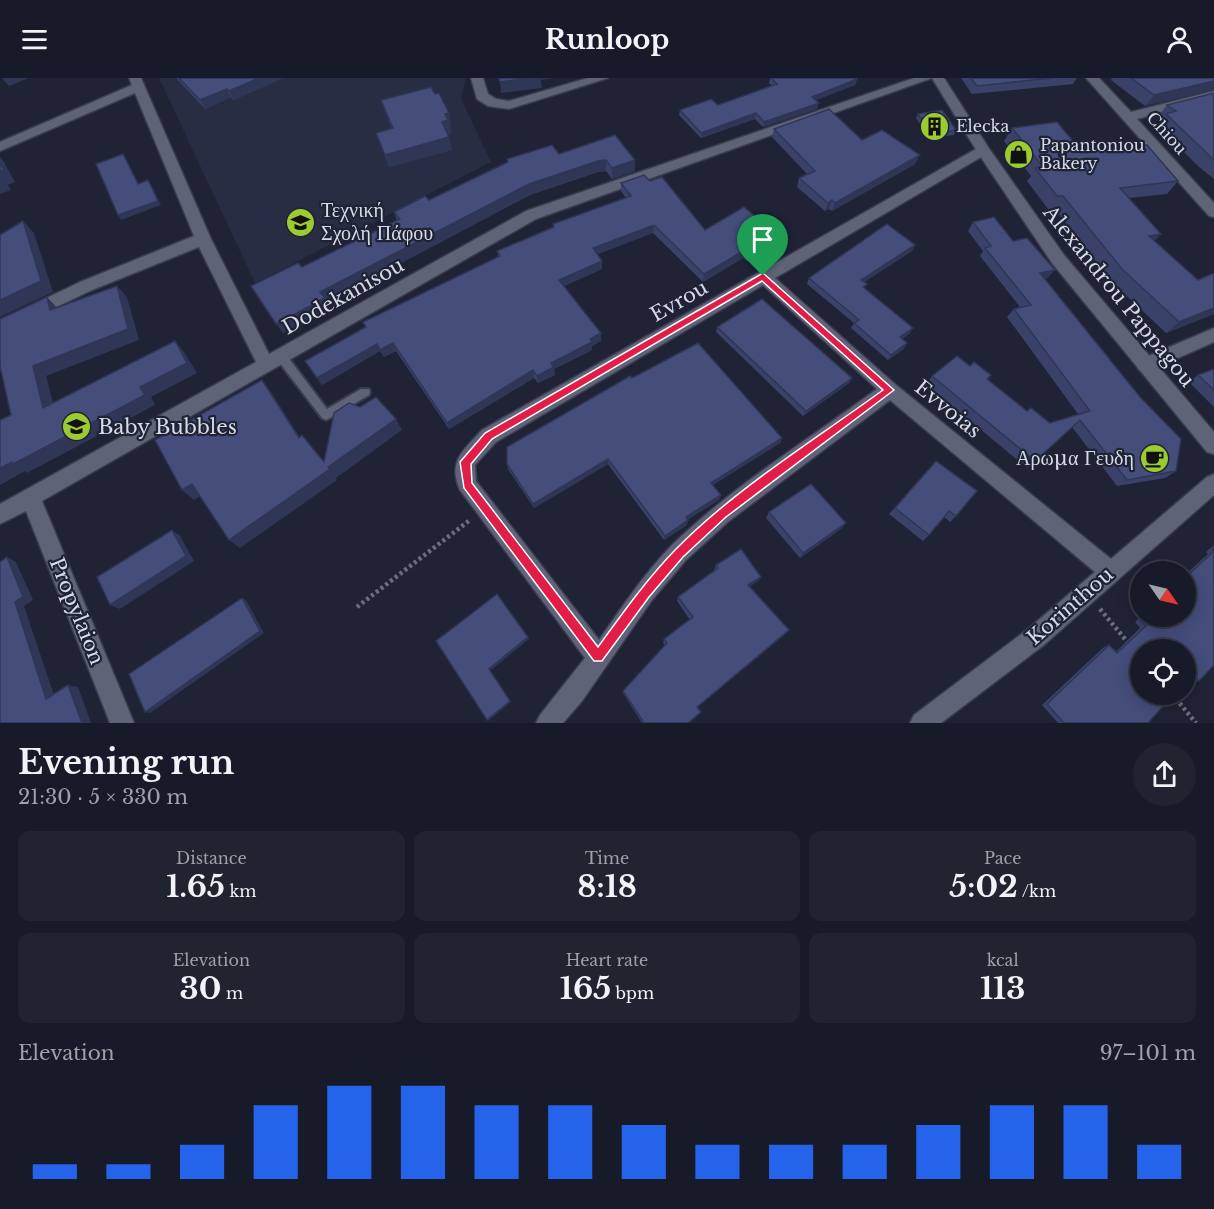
<!DOCTYPE html>
<html lang="en">
<head>
<meta charset="utf-8">
<style>
	:root { --surface:#171a28; --page:#202330; --text:#f1f3f6; --muted:#9ea1a8; --line:#363845; --accent:#2563eb }
	body { margin:0; font-family:"Libre Baskerville",serif; background:var(--page); color:var(--text); height:100vh; display:flex; flex-direction:column; font-size:22px; white-space:nowrap }
	* { box-sizing:border-box; margin:0 }
	p { font-size:20px; color:var(--muted) }
	.icon { flex:none; width:33px; height:33px; fill:none; stroke:currentColor; stroke-width:2; stroke-linecap:round; stroke-linejoin:round }
	.map { position:relative; height:645px; overflow:hidden }
	.side { display:flex; flex-direction:column; background:var(--surface); flex:1 }
	.side>* { flex:none }
	.needle { width:39px; rotate:124deg }
	.tools { position:absolute; left:1130px; top:483px; display:grid; gap:12px }
	.tools a { display:grid; place-items:center; width:66px; height:66px; border-radius:50%; background:var(--surface); box-shadow:0 3px 15px #0003,0 0 0 2px var(--line); font-size:30px }
	.pin { position:absolute; display:grid; place-items:center; width:51px; height:51px; color:#fff; margin:-62px -26px; border-radius:50% 50% 50% 0; rotate:-45deg; box-shadow:0 0 6px #0007 }
	.pin .icon { rotate:45deg }
	.round { display:grid; place-items:center; flex:none; width:63px; height:63px; border-radius:32px; background:var(--page) }
	.summary { display:flex; align-items:center; justify-content:space-between; height:102px; padding:0 18px }
	h1 { font-size:33px; font-weight:800; line-height:45px }
	.metrics { display:grid; grid-template-columns:repeat(3,1fr); gap:9px; height:102px; padding:6px 18px }
	.metrics div { display:grid; align-content:center; border-radius:12px; background:var(--page); text-align:center }
	.metrics b { font-size:30px; font-weight:800 }
	.metrics small { font-size:16px; font-weight:400 }
	.metrics p { font-size:16px }
	.chart { height:168px; padding:12px 18px }
	.chart p { display:flex; justify-content:space-between }
	.chart svg { width:100%; height:108px; margin-top:6px; stroke:var(--accent); stroke-width:6 }
	header { display:flex; justify-content:space-between; align-items:center; height:78px; padding:0 18px; background:var(--surface); font-size:27px; font-weight:800 }
	.map>svg:first-child { display:block }
</style>
</head>
<body>
<header><svg class="icon" aria-label="menu" viewBox="0 0 24 24"><path d="M4 6h16M4 12h16M4 18h16"/></svg>Runloop<svg class="icon" aria-label="person" viewBox="0 0 24 24"><circle cx="12" cy="8" r="4"/><path d="M4 21q1-7 8-7t8 7"/></svg></header>
<div class="map">
<svg width="1214" height="645" viewBox="0 0 1214 645">
	<rect width="100%" height="100%" fill="#1f2335"/>
	<!-- built -->
	<polygon fill="#282d44" points="159,0 466,0 461,21 491,84 255,205"/>
	<g fill="none" stroke-linecap="round" stroke-linejoin="round">
		<defs>
			<polygon id="lane" points="280,273 284,274 327,331 361,311 369,311 370,314 369,317 330,340 326,342 322,340 276,280 275,277 276,274"/>
			<g id="street">
				<polygon points="129,0 141,0 211,161 269,276 526,133 914,0 932,0 536,141 42,423 134,645 110,645 26,433 0,446 0,426 256,284 199,169 92,212 0,256 0,242 80,204 194,158 135,15 0,73 0,64 132,7"/>
				<polygon points="471,0 483,0 488,16 496,21 509,23 588,0 608,0 509,31 488,28 477,21"/>
				<polygon points="1086,0 1099,0 1131,34 1214,13 1214,21 1137,41 1214,125 1214,139 1209,138"/>
				<path d="M 983,67 L 990,72 L 988,75 L 775,200 L 896,307 L 1111,481 L 1207,399 L 1214,396 L 1214,417 L 1044,567 L 941,645 L 910,645 L 914,637 L 1028,551 L 1095,494 L 890,322 L 729,443 L 686,482 L 652,522 L 582,623 L 563,645 L 536,645 L 540,637 L 585,580 L 460,412 C 447,383 464,372 482,352 ZM 763,207 L 877,311 C 809,361 733,408 672,467 C 644,496 622,529 599,562 L 476,403 L 475,387 L 496,364 Z"/>
				<polygon points="1214,250 1214,264 1151,292 1139,292 1136,287 1139,282"/>
			</g>
			<polygon id="secondary" points="932,0 944,0 988,69 1064,177 1214,354 1214,376 1207,374 1052,185 978,75"/>
		</defs>
		<!-- lane casing -->
		<use href="#lane" stroke="#3a3d4d" stroke-width="4"/>
		<!-- street casing -->
		<use href="#street" stroke="#3a3d4d" stroke-width="3"/>
		<!-- secondary casing -->
		<use href="#secondary" stroke="#3a3d4d" stroke-width="3"/>
		<!-- path -->
		<g stroke="#6a6e7e" stroke-width="4.5" stroke-dasharray="3 3" stroke-linecap="butt">
			<polyline points="357,529 470,442"/>
			<polyline points="1100,531 1130,567"/>
			<polyline points="1172,616 1196,645"/>
		</g>
		<!-- lane -->
		<use href="#lane" fill="#5e6378" fill-rule="evenodd"/>
		<!-- street -->
		<use href="#street" fill="#5e6378" fill-rule="evenodd"/>
		<!-- secondary -->
		<use href="#secondary" fill="#5e6378" fill-rule="evenodd"/>
	</g>
	<!-- wall -->
	<g fill="#3b426a">
		<polygon points="176,0 283,0 234,22 231,19 205,31"/>
		<polygon points="770,0 855,0 857,1 855,7 816,22 817,31 763,49 755,41 701,60 679,37 680,32 718,27 772,8 769,5"/>
		<polygon points="961,0 1077,0 1073,6 972,16"/>
		<polygon points="1112,0 1214,0 1145,28 1111,2"/>
		<polygon points="1214,15 1214,101 1199,89 1157,47 1162,41 1158,38 1167,27"/>
		<polygon points="381,22 451,47 450,48 451,55 448,56 452,72 389,89 376,55 392,51"/>
		<polygon points="918,36 956,52 954,57 930,60 916,40"/>
		<polygon points="1012,50 1082,74 1178,103 1167,116 1129,120 1154,163 1214,236 1166,255 1111,203 1054,130 1048,131 1027,103 1031,98 1004,63"/>
		<polygon points="774,51 862,62 915,86 832,133 829,131 825,133 797,109 799,100 807,96 772,59"/>
		<polygon points="559,76 635,82 635,93 612,101 606,93 598,94 530,117 327,224 330,230 283,255 251,208 302,189 397,142 394,134 429,122 507,85 507,81"/>
		<polygon points="650,103 705,152 777,167 748,184 743,180 703,204 653,155 597,176 602,191 564,208 601,263 592,268 592,272 554,291 555,297 538,305 534,300 449,351 396,273 384,279 380,273 322,307 305,283 365,249 363,244 498,179 497,173 553,149 553,146 626,120 621,113 621,105"/>
		<polygon points="973,144 1013,163 1048,200 1045,201 1176,393 1165,400 1117,408 1072,349 1027,390 926,306 932,298 970,288 991,297 988,302 1027,333 1050,345 1078,336 1007,239 1014,231 1020,229 980,178 983,173 968,153"/>
		<polygon points="915,167 912,173 864,204 865,210 910,255 902,261 904,271 888,282 851,250 854,245 807,206 809,200"/>
		<polygon points="717,249 852,300 849,305 803,338 716,254"/>
		<polygon points="1214,291 1214,329 1189,304 1198,297"/>
		<polygon points="782,360 780,365 713,407 721,417 719,422 687,442 687,447 664,462 608,386 534,430 508,391 507,386"/>
		<polygon points="936,383 956,438 950,444 944,439 929,457 923,463 889,436"/>
		<polygon points="769,434 846,445 841,451 800,480 766,440"/>
		<polygon points="1214,467 1214,587 1199,603 1192,604 1185,597 1185,572 1140,572 1148,645 1058,645 1042,627 1104,569 1109,567 1116,574 1140,550 1135,544 1141,538 1185,538 1185,497 1208,476 1206,474"/>
		<polygon points="716,487 761,499 758,503 750,508 789,552 698,629 701,634 689,645 642,645 623,615 623,613 665,568 663,565 664,561 690,542 677,523 678,519 714,493 714,492"/>
	</g>
	<!-- shaded-wall -->
	<g fill="#303656">
		<polygon points="2,0 29,0 9,8"/>
		<polygon points="259,0 283,0 234,22 229,13"/>
		<polygon points="529,0 554,0 541,2 542,10 501,15 500,4"/>
		<polygon points="857,1 855,7 811,24 812,19"/>
		<polygon points="1214,3 1214,12 1145,28 1154,17"/>
		<polygon points="227,11 231,19 205,31 200,22"/>
		<polygon points="819,25 817,31 763,49 764,44"/>
		<polygon points="449,35 451,47 450,48 451,55 445,57 442,44 445,36"/>
		<polygon points="756,35 755,41 701,60 701,55"/>
		<polygon points="449,59 452,72 389,89 385,77"/>
		<polygon points="123,76 126,81 141,110 138,106"/>
		<polygon points="920,77 915,86 832,133 835,125"/>
		<polygon points="0,79 4,84 15,104 8,107 11,112 0,116"/>
		<polygon points="606,82 606,93 598,94 530,117 327,224 330,230 283,255 276,246 320,214 529,106 598,83"/>
		<polygon points="635,82 635,93 612,101 612,90"/>
		<polygon points="148,102 151,106 161,127 121,142 118,137"/>
		<polygon points="832,122 829,131 825,133 828,125"/>
		<polygon points="23,143 34,155 53,214 0,239 0,222"/>
		<polygon points="654,147 653,155 593,178 593,170"/>
		<polygon points="1161,156 1149,169 1149,158"/>
		<polygon points="780,159 777,167 748,184 750,176"/>
		<polygon points="915,167 912,173 858,208 861,202"/>
		<polygon points="745,172 743,180 703,204 704,196"/>
		<polygon points="602,183 602,191 560,210 559,202"/>
		<polygon points="1055,192 1048,200 1034,204 1040,195"/>
		<polygon points="117,208 127,219 139,262 46,298 57,340 43,330 33,288"/>
		<polygon points="47,219 58,231 50,232"/>
		<polygon points="1214,230 1214,236 1166,255 1179,244"/>
		<polygon points="913,250 910,255 896,265 900,259"/>
		<polygon points="601,255 601,263 592,268 592,272 554,291 555,297 538,305 537,298 551,285"/>
		<polygon points="175,263 184,274 197,295 151,319 155,327 27,395 25,393 0,407 0,390 140,309"/>
		<polygon points="393,265 396,273 384,279 380,272"/>
		<polygon points="907,265 904,271 888,282 891,277"/>
		<polygon points="377,266 380,273 322,307 317,300"/>
		<polygon points="533,292 534,300 449,351 447,345"/>
		<polygon points="852,300 849,305 803,338 806,333"/>
		<polygon points="262,302 271,314 307,371 299,360"/>
		<polygon points="396,341 402,352 336,400 337,402 240,470 229,462 328,389"/>
		<polygon points="782,360 780,365 709,409 711,405"/>
		<polygon points="608,381 608,386 534,430 533,426"/>
		<polygon points="192,406 204,416 194,422 182,412"/>
		<polygon points="721,417 719,422 684,444 686,439"/>
		<polygon points="688,442 687,447 664,462 665,458"/>
		<polygon points="846,445 841,451 800,480 803,475"/>
		<polygon points="172,452 180,458 194,483 120,531 110,527"/>
		<polygon points="7,479 16,484 33,522 24,528 56,623 46,621 15,524"/>
		<polygon points="761,499 758,503 745,511 748,507"/>
		<polygon points="242,520 246,522 264,555 150,635 145,634"/>
		<polygon points="789,552 786,556 695,631 697,629"/>
		<polygon points="528,559 529,561 490,593 511,624 488,643 487,642 489,591"/>
		<polygon points="68,607 78,609 91,645 82,645"/>
	</g>
	<!-- building -->
	<g fill="#454d7b" stroke="#303656" stroke-width="1.5">
		<polygon points="179,0 259,0 229,13 227,11 200,22"/>
		<polygon points="499,0 529,0 500,4"/>
		<polygon points="771,0 855,0 857,1 812,19 819,25 764,44 756,35 701,55 680,32 711,21 718,27 777,6"/>
		<polygon points="971,0 1052,0 977,8"/>
		<polygon points="1131,0 1214,0 1214,3 1154,17"/>
		<polygon points="431,9 435,16 439,15 449,35 445,36 448,42 442,44 449,59 385,77 376,55 393,50 381,22"/>
		<polygon points="1214,15 1214,82 1166,36 1176,33 1167,27"/>
		<polygon points="829,31 862,62 882,52 920,77 835,125 832,122 828,125 799,100 815,93 774,51"/>
		<polygon points="942,32 956,52 933,56 918,36"/>
		<polygon points="1057,44 1082,74 1147,67 1178,103 1120,110 1161,156 1149,158 1198,202 1214,195 1214,230 1179,244 1122,191 1063,118 1057,118 1035,90 1043,89 1012,50"/>
		<polygon points="615,57 635,82 612,90 606,82 598,83 529,106 320,214 325,220 276,246 251,208 298,185 302,189 400,141 394,134 425,118 429,122 508,84 507,81 552,67 559,76"/>
		<polygon points="123,76 138,106 148,102 158,123 118,137 96,86"/>
		<polygon points="0,85 4,92 0,93"/>
		<polygon points="644,97 650,103 662,99 705,152 744,129 780,159 750,176 745,172 704,196 654,147 593,170 602,183 559,202 601,255 590,261 592,264 551,285 554,289 537,298 533,292 447,345 393,265 380,272 377,266 317,300 305,283 366,249 363,244 500,178 497,173 554,149 553,146 631,118 621,105"/>
		<polygon points="994,139 1013,163 1027,160 1055,192 1040,195 1140,319 1181,361 1176,393 1127,402 1080,342 1035,383 932,298 957,278 970,288 974,284 991,297 987,301 1027,333 1031,330 1050,345 1090,333 1014,231 1031,227 985,170 991,168 973,144"/>
		<polygon points="23,143 41,203 0,222 0,157"/>
		<polygon points="887,146 915,167 861,202 867,206 863,209 913,250 900,259 907,265 891,277 854,245 859,242 809,200"/>
		<polygon points="117,208 128,251 33,288 43,330 175,263 187,285 140,309 145,317 13,386 12,384 0,390 0,342 11,337 0,288 0,241 47,219 50,232"/>
		<polygon points="762,221 852,300 806,333 717,249"/>
		<polygon points="698,265 782,360 711,405 721,417 686,439 688,442 665,458 608,381 533,426 507,386 507,369 630,298 632,300"/>
		<polygon points="1214,291 1214,312 1198,297"/>
		<polygon points="262,302 299,360 302,357 324,384 334,335 349,325 360,329 376,319 396,341 328,389 330,391 229,462 192,406 182,412 155,362"/>
		<polygon points="936,383 977,413 956,438 949,433 929,457 895,430"/>
		<polygon points="811,406 846,445 803,475 769,434"/>
		<polygon points="172,452 186,478 110,527 97,499"/>
		<polygon points="1214,469 1214,587 1199,603 1185,590 1185,572 1140,572 1140,616 1159,616 1167,624 1148,645 1064,645 1047,626 1109,567 1117,575 1146,548 1140,542 1144,538 1185,538 1185,500 1214,473 1212,471"/>
		<polygon points="741,471 761,499 748,507 789,552 697,629 701,634 688,645 644,645 623,613 667,565 664,561 693,539 678,519 718,490 716,487"/>
		<polygon points="7,479 23,519 15,524 46,621 68,607 82,645 0,645 0,484"/>
		<polygon points="497,516 528,559 489,591 510,623 487,642 436,563"/>
		<polygon points="242,520 260,553 145,634 129,596"/>
	</g>
	<!-- route -->
	<path fill="#e11d48" stroke="#fff" stroke-width="1.5" fill-rule="evenodd" d="M 763,195 L 894,312 L 726,439 L 683,479 L 649,519 L 602,583 L 594,583 L 464,410 L 460,384 L 485,355 ZM 762,203 L 883,312 C 813,363 736,410 675,472 C 646,502 622,536 598,569 L 472,405 L 471,386 L 492,361 Z"/>
	<!-- icons -->
	<defs>
		<symbol id="building-disc" viewBox="-11 -11 22 22"><circle r="9.5" fill="#9cca31" stroke="#1f2335"/><path d="M-4-6H4V6H1V3H-1V6H-4ZM-2.5-4.3h1.7v1.8h-1.7ZM.8-4.3h1.7v1.8H.8ZM-2.5-1h1.7V.8h-1.7ZM.8-1h1.7V.8H.8Z" fill="#111"/></symbol>
		<symbol id="shop-disc" viewBox="-11 -11 22 22"><circle r="9.5" fill="#9cca31" stroke="#1f2335"/><path d="M-5-2.5h2.3a2.7 3.5 0 0 1 5.4 0H5L5.5 6h-11ZM-1.5-2.5h3a1.5 2.3 0 0 0-3 0Z" fill="#111"/></symbol>
		<symbol id="school-disc" viewBox="-11 -11 22 22"><circle r="9.5" fill="#9cca31" stroke="#1f2335"/><path d="M0-5L7-2L0 1L-7-2ZM-4 1L0 2.5L4 1V4Q0 6-4 4Z" fill="#111"/></symbol>
		<symbol id="cafe-disc" viewBox="-11 -11 22 22"><circle r="9.5" fill="#9cca31" stroke="#1f2335"/><path d="M-5.5-4.5H6V0H3Q3 3.5 0 3.5H-2.5Q-5.5 3.5-5.5 0ZM3-3.2v2h1.7v-2ZM-6 4.5H4V6H-6Z" fill="#111"/></symbol>
	</defs>
	<g fill-rule="evenodd">
		<use href="#building-disc" x="918" y="32" width="33" height="33"/>
		<use href="#shop-disc" x="1002" y="60" width="33" height="33"/>
		<use href="#school-disc" x="284" y="128" width="33" height="33"/>
		<use href="#school-disc" x="60" y="332" width="33" height="33"/>
		<use href="#cafe-disc" x="1138" y="364" width="33" height="33"/>
	</g>
	<g text-anchor="middle" dominant-baseline="central" stroke-width="4.5" stroke-linejoin="round" paint-order="stroke">
		<!-- far-poi labels -->
		<g font-size="16" fill="#d7dae7" stroke="#1f2335" text-anchor="start">
			<text x="956" y="48">Elecka</text>
			<text x="1040" y="67">Papantoniou<tspan x="1040" dy="18">Bakery</tspan></text>
		</g>
		<!-- far-street labels -->
		<g font-size="16" fill="#d7dae7" stroke="#1f2335">
			<text transform="translate(1167 55) rotate(48)">Chiou</text>
		</g>
		<!-- poi labels -->
		<g font-size="20" fill="#d7dae7" stroke="#1f2335" text-anchor="start">
			<text x="321" y="132">Τεχνική<tspan x="321" dy="23">Σχολή Πάφου</tspan></text>
			<text x="98" y="349">Baby Bubbles</text>
			<text x="1134" y="380" text-anchor="end">Αρωμα Γευδη</text>
		</g>
		<!-- street labels -->
		<g font-size="20" fill="#d7dae7" stroke="#1f2335">
			<text transform="translate(343 218) rotate(-29)">Dodekanisou</text>
			<text transform="translate(1119 218) rotate(51)">Alexandrou Pappagou</text>
			<text transform="translate(679 223) rotate(-30)">Evrou</text>
			<text transform="translate(948 331) rotate(39)">Evvoias</text>
			<text transform="translate(1070 528) rotate(-41)">Korinthou</text>
			<text transform="translate(77 533) rotate(68)">Propylaion</text>
		</g>
	</g>
</svg>
<div class="tools">
<a><svg class="needle" viewBox="-14 -14 28 28"><path d="M0-13l5 13h-10z" fill="#e53935"/><path d="M0 13l5-13h-10z" fill="#9ea1a8"/></svg></a>
<a><svg class="icon" aria-label="locate" viewBox="0 0 24 24"><circle cx="12" cy="12" r="6"/><path d="M12 2v4M12 18v4M2 12h4M18 12h4"/></svg></a>
</div>
<div class="pin" style="left:763px;top:198px;background:#1e9e55"><svg class="icon" aria-label="arrive" viewBox="0 0 24 24"><path d="M6 21V4h12l-3 4 3 4H6"/></svg></div>
</div>
<section class="side">
<div class="summary"><div><h1>Evening run</h1><p>21:30 · 5 × 330 m</p></div><a class="round"><svg class="icon" aria-label="share" viewBox="0 0 24 24"><path d="M12 15V3M7 8l5-5 5 5M5 13v7h14v-7"/></svg></a></div>
<div class="metrics">
<div><p>Distance</p><b>1.65<small> km</small></b></div>
<div><p>Time</p><b>8:18</b></div>
<div><p>Pace</p><b>5:02<small> /km</small></b></div>
</div>
<div class="metrics">
<div><p>Elevation</p><b>30<small> m</small></b></div>
<div><p>Heart rate</p><b>165<small> bpm</small></b></div>
<div><p>kcal</p><b>113</b></div>
</div>
<div class="chart"><p><span>Elevation</span>97–101 m</p>
<svg viewBox="0 0 160 44" preserveAspectRatio="none"><path d="M5 44V38M15 44V38M25 44V30M35 44V14M45 44V6M55 44V6M65 44V14M75 44V14M85 44V22M95 44V30M105 44V30M115 44V30M125 44V22M135 44V14M145 44V14M155 44V30"/></svg>
</div>
</section>
</body>
</html>
